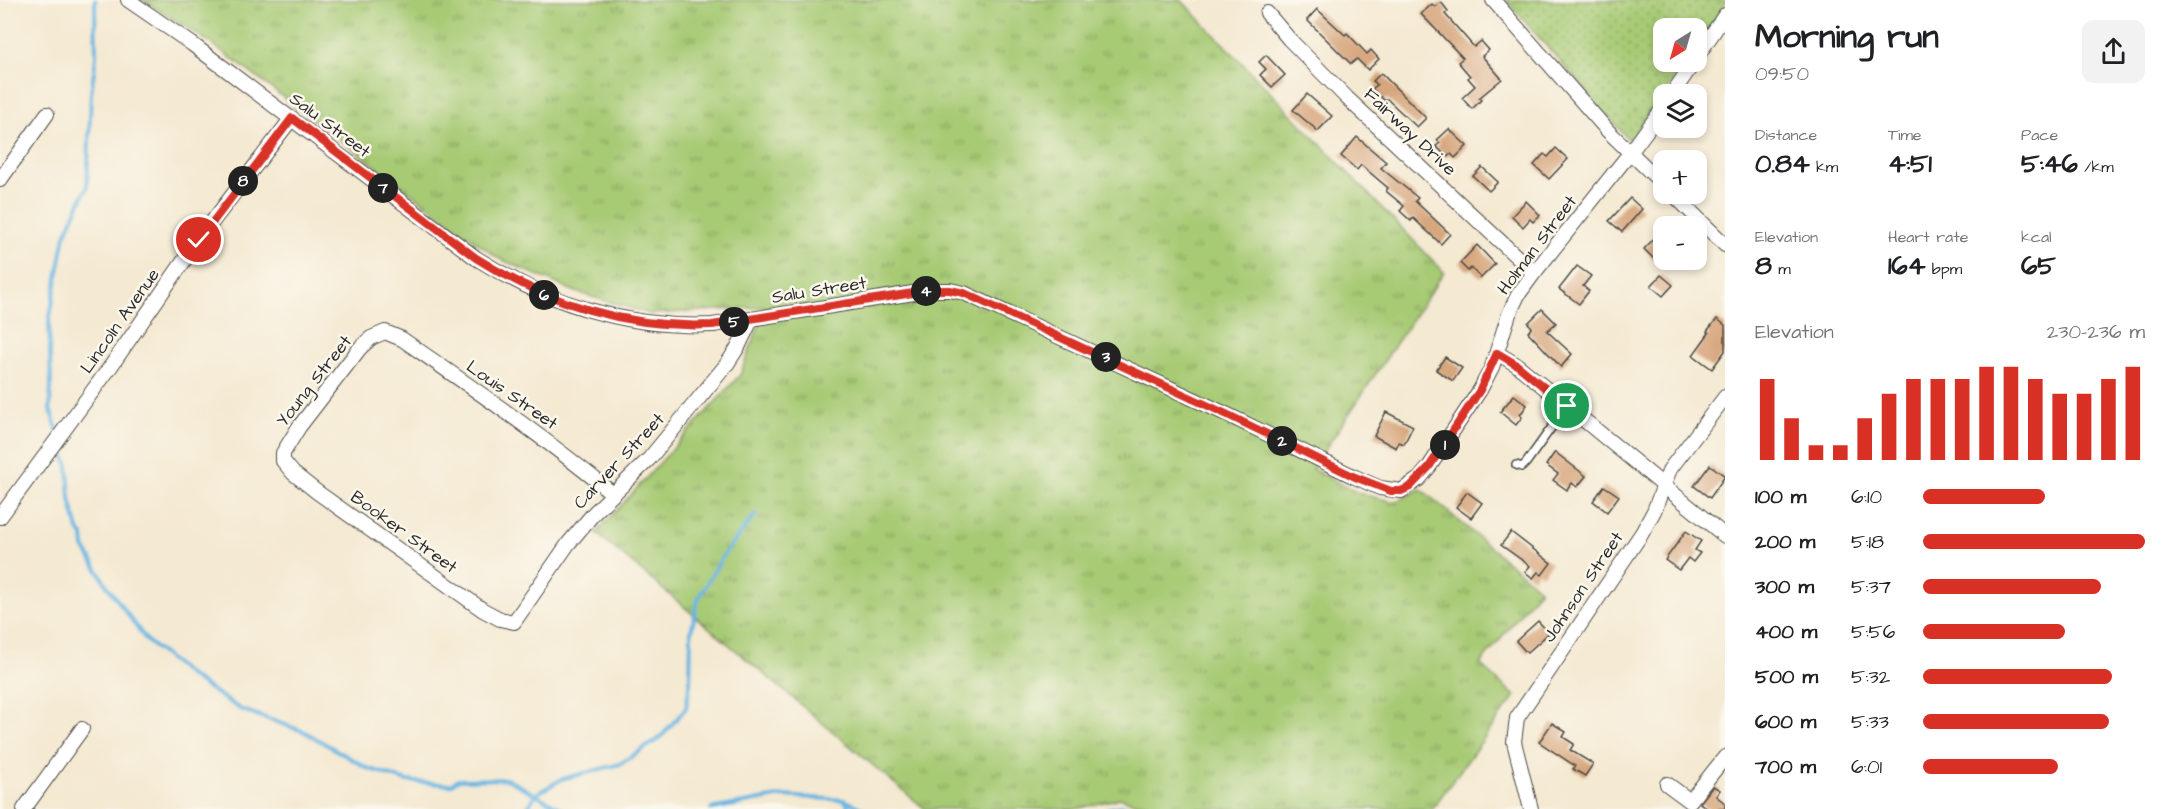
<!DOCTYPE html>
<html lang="en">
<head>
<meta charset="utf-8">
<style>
	:root { --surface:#fff; --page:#f2f2f2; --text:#202124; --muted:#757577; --accent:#d93025 }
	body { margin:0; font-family:"Architects Daughter",sans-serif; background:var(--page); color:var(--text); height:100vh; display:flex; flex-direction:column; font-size:22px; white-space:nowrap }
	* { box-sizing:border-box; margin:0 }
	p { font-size:20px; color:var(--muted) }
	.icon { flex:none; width:33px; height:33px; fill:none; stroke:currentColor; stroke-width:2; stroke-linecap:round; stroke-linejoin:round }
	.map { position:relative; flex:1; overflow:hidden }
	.drawer { display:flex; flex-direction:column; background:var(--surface); width:450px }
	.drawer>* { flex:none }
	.needle { width:39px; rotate:217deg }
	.tools { position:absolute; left:1653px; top:18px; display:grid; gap:12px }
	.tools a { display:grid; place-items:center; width:54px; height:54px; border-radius:12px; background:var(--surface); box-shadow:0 3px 9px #0003; font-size:30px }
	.pin { position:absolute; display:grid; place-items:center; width:51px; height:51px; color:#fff; margin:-26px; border:3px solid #fff; border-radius:50%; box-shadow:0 2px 6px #0007 }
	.km { position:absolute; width:30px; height:30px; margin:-15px; border-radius:50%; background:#222; color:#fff; font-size:16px; line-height:30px; text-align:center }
	.round { display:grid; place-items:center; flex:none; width:63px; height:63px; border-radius:12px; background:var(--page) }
	.overview { display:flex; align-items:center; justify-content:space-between; height:102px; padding:0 30px }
	h1 { font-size:33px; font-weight:700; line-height:45px }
	.stats { display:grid; grid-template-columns:repeat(3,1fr); gap:9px; height:102px; padding:6px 30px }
	.stats div { display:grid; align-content:center }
	.stats b { font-size:26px; font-weight:700 }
	.stats small { font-size:16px; font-weight:400 }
	.stats p { font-size:16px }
	.chart { height:168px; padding:12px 30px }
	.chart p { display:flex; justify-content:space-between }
	.chart svg { width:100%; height:108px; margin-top:6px; stroke:var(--accent); stroke-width:6 }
	ul { padding:0 30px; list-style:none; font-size:20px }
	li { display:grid; grid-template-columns:96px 72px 1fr; align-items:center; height:45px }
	li i { height:15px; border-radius:8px; background:var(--accent) }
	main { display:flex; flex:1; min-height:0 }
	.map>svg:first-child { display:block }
</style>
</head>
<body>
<main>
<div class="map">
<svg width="1725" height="809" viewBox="0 0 1725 809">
	<defs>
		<pattern id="grass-tufts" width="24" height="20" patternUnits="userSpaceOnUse" patternTransform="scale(1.5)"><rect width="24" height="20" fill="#a7ca74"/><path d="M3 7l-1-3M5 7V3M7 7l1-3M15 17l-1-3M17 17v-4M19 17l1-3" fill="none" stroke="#88a45f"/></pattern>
		<pattern id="park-dots" width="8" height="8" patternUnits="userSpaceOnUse" patternTransform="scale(1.5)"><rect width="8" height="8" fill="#a7ca74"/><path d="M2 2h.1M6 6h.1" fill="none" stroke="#88a45f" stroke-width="1.8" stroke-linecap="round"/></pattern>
	</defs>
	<rect width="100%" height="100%" fill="#fbf7ec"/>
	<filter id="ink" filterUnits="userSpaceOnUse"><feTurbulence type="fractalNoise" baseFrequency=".0167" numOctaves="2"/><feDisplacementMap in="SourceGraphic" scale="12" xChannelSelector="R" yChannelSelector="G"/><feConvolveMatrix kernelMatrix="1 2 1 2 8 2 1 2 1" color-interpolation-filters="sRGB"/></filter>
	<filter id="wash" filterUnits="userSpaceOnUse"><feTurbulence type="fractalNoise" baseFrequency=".008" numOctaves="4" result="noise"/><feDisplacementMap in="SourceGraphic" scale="24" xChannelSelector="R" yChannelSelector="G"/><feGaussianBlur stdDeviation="1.35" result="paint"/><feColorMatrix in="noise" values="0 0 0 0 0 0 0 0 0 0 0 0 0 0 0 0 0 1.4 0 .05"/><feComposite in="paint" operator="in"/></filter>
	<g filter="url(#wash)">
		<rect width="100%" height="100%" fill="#f4e9d1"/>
		<!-- grass -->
		<polygon fill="url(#grass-tufts)" stroke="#697a50" stroke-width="1.5" points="143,0 1181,0 1444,272 1312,469 1358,493 1395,502 1421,489 1540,589 1480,664 1515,696 1432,809 1154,809 1120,798 1077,809 925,809 596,533 740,375 766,307 650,314 576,292 498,258 211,43"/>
		<!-- park -->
		<polygon fill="url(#park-dots)" stroke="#697a50" stroke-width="1.5" points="1506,0 1725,0 1725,3 1697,48 1696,28 1664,28 1664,62 1687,62 1629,140"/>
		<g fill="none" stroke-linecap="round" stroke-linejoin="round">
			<!-- stream -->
			<g stroke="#69b5e3" stroke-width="4">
				<polyline points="58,432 50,409 51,384 49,322 65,235 87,187 91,93 96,57 95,0"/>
				<polyline points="59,442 68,466 70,499 78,530 83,535 84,547 107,586 147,641 190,676 240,709 305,732 367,768 407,781 451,785 457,780 507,779 562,809"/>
				<polyline points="845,800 849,809"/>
				<polyline points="527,809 536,794 562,779 620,764 660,738 686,708 690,683 691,632 698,599 724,554 756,514"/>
				<polyline points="711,809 783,796 845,800 863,809"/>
				<polyline points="1107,809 1123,806 1131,809"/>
			</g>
		</g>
		<g id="blocks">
			<!-- building -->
			<g fill="#d7a67d">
				<polygon points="1441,2 1448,11 1445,14 1474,47 1481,41 1489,50 1482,56 1502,79 1479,98 1481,100 1472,109 1462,98 1475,86 1468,78 1470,76 1458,62 1463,58 1421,14 1432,4 1435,7"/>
				<polygon points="1317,9 1345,35 1347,33 1367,54 1371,50 1379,59 1368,70 1357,59 1351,64 1307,20"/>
				<polygon points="1266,55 1285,75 1272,87 1260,75 1266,69 1259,62"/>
				<polygon points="1381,73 1426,118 1417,127 1387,99 1385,101 1372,89 1377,85 1373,81"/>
				<polygon points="1307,94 1332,116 1318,131 1293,110"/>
				<polygon points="1449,129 1467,146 1455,158 1451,154 1447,157 1436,146 1440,143 1437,140"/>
				<polygon points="1357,137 1386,162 1381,168 1418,198 1415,201 1450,234 1441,244 1413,218 1411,221 1400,211 1404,206 1386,191 1388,188 1361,165 1357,170 1341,156"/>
				<polygon points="1556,148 1568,159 1549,179 1534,165 1544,154 1548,157"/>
				<polygon points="1482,167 1498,182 1489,191 1473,176"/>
				<polygon points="1630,198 1642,209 1622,232 1609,221"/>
				<polygon points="1526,201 1540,215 1533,222 1530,219 1523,227 1512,216"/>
				<polygon points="1664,228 1664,253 1656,261 1644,249"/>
				<polygon points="1477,245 1495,264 1481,278 1471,268 1468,271 1460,263"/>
				<polygon points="1577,266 1591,276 1583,286 1589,291 1579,304 1559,289"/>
				<polygon points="1661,275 1673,285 1663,296 1651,286"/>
				<polygon points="1542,309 1556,323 1547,331 1572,354 1561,367 1528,332 1532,327 1528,323"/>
				<polygon points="1717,319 1725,325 1725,351 1712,369 1693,355 1709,333 1707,331"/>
				<polygon points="1445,357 1462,368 1453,381 1436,370"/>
				<polygon points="1514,395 1527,405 1520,415 1522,417 1516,425 1500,412"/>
				<polygon points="1386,412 1413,426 1404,444 1399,442 1396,448 1374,436"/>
				<polygon points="1555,452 1586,476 1577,487 1572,483 1567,490 1553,480 1558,474 1546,465"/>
				<polygon points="1710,465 1725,476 1710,498 1694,486"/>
				<polygon points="1604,486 1619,496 1607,512 1593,501"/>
				<polygon points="1467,492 1482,503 1471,518 1456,507"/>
				<polygon points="1686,531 1701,541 1695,550 1700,553 1693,562 1688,558 1679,570 1665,560"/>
				<polygon points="1511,532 1551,563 1542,575 1538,572 1533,578 1525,572 1530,566 1501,545"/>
				<polygon points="1538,621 1549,633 1527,653 1516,641"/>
				<polygon points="1552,723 1566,732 1563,737 1574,744 1570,750 1593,764 1585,776 1573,769 1575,766 1539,742"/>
				<polygon points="1713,786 1720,790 1716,796 1725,803 1725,809 1708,809 1700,803"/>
			</g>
		</g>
	</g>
	<g filter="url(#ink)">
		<use href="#blocks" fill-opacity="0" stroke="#494844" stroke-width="1.5"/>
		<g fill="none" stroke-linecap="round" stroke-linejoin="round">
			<defs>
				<polyline id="lane" points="1516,465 1522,467 1526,463 1567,406"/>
				<g id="street">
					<path d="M 128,0 L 192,44 L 476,258 C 547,303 628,329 713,325 L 932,290 L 950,290 L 964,293 L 1226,414 L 1355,477 L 1380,488 L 1401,491 L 1419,479 L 1429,467 L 1480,390 L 1492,367 L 1509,314 L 1518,295 L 1534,273 L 1630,153 L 1664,107"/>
					<polyline points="1493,0 1608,131 1664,185"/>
					<polyline points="1267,13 1289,39 1347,98 1534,273"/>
					<polyline points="1696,58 1725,15"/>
					<polyline points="1672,94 1694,62"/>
					<polyline points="0,180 47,114"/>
					<polyline points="1673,194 1725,245"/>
					<polyline points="1497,353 1517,365 1725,536"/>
					<path d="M 613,494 C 546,438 474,389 402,339 L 385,332 L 371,338 L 360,348 L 299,427 L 283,453 L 283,461 L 293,473 L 317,492 L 483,610 L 500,619 L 514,622 L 568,544 L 594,513 L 649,459 L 727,364 L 738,347 L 751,320"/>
					<polyline points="0,517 111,366 199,239 292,118"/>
					<polyline points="1667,784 1690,801 1725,757"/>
					<polyline points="24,809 82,729"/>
					<polyline points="1531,809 1514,742 1517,718 1642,533 1654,511 1670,469 1725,397"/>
				</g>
			</defs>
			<!-- lane casing -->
			<use href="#lane" stroke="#494844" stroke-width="10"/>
			<!-- street casing -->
			<use href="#street" stroke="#494844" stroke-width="16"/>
			<!-- lane -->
			<use href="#lane" stroke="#fff" stroke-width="7"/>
			<!-- street -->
			<use href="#street" stroke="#fff" stroke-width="14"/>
		</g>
	</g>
	<g fill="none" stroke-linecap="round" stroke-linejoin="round" filter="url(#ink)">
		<defs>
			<path id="route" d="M 199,240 L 292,118 L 476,258 C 547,303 628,329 712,325 L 932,290 L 950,290 L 964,293 L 1226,414 L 1355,477 L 1391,491 L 1401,491 L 1410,487 L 1429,467 L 1480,390 L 1497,353 L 1517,365 L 1567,406"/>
		</defs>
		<!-- route casing -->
		<use href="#route" stroke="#fff" stroke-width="12"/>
		<!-- route -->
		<use href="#route" stroke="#d93025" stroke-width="8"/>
	</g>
	<g text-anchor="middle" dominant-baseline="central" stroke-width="5" stroke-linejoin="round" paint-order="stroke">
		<!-- street labels -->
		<g font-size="18" fill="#2b2b2b" stroke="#fbf7ec">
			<text transform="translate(330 125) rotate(37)">Salu Street</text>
			<text transform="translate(1410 132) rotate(43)">Fairway Drive</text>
			<text transform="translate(1537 245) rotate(-53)">Holman Street</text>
			<text transform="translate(819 290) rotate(-9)">Salu Street</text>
			<text transform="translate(120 321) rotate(-55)">Lincoln Avenue</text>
			<text transform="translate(314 381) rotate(-52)">Young Street</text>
			<text transform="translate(512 395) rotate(35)">Louis Street</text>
			<text transform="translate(619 461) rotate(-47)">Carver Street</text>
			<text transform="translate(404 532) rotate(36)">Booker Street</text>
			<text transform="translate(1583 587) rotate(-56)">Johnson Street</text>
		</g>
	</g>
</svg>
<div class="tools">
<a><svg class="needle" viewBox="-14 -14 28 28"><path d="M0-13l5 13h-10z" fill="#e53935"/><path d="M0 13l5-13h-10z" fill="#757577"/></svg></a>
<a><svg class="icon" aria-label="layers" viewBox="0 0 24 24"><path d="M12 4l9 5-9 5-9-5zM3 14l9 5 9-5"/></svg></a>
<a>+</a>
<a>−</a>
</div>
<div class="pin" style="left:1567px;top:406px;background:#1e9e55"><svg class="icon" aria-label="arrive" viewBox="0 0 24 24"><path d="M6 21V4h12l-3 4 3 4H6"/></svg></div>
<div class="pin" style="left:199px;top:240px;background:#d93025"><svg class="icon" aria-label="check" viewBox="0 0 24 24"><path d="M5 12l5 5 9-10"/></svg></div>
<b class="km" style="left:1445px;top:445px">1</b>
<b class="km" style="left:1282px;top:441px">2</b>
<b class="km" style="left:1106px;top:357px">3</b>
<b class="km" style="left:926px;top:291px">4</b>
<b class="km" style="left:734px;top:322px">5</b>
<b class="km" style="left:544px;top:295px">6</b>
<b class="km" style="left:383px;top:188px">7</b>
<b class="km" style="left:243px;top:181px">8</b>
</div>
<section class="drawer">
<div class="overview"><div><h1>Morning run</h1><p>09:50</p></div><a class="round"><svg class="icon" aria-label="share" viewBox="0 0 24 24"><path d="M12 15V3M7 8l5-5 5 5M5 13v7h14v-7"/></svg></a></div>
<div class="stats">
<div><p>Distance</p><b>0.84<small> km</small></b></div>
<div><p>Time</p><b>4:51</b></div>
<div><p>Pace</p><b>5:46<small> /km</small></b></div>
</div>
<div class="stats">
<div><p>Elevation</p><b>8<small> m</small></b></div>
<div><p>Heart rate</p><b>164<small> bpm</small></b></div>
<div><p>kcal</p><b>65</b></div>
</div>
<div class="chart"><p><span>Elevation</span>230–236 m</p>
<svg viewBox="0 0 160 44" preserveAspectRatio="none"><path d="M5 44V11M15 44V27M25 44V38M35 44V38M45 44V27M55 44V17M65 44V11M75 44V11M85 44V11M95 44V6M105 44V6M115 44V11M125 44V17M135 44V17M145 44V11M155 44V6"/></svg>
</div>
<ul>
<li><b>100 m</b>6:10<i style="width:55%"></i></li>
<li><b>200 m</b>5:18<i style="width:100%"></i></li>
<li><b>300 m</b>5:37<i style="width:80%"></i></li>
<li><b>400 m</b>5:56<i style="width:64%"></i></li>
<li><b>500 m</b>5:32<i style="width:85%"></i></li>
<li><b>600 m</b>5:33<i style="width:84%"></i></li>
<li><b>700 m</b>6:01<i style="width:61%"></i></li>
</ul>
</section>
</main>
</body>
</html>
